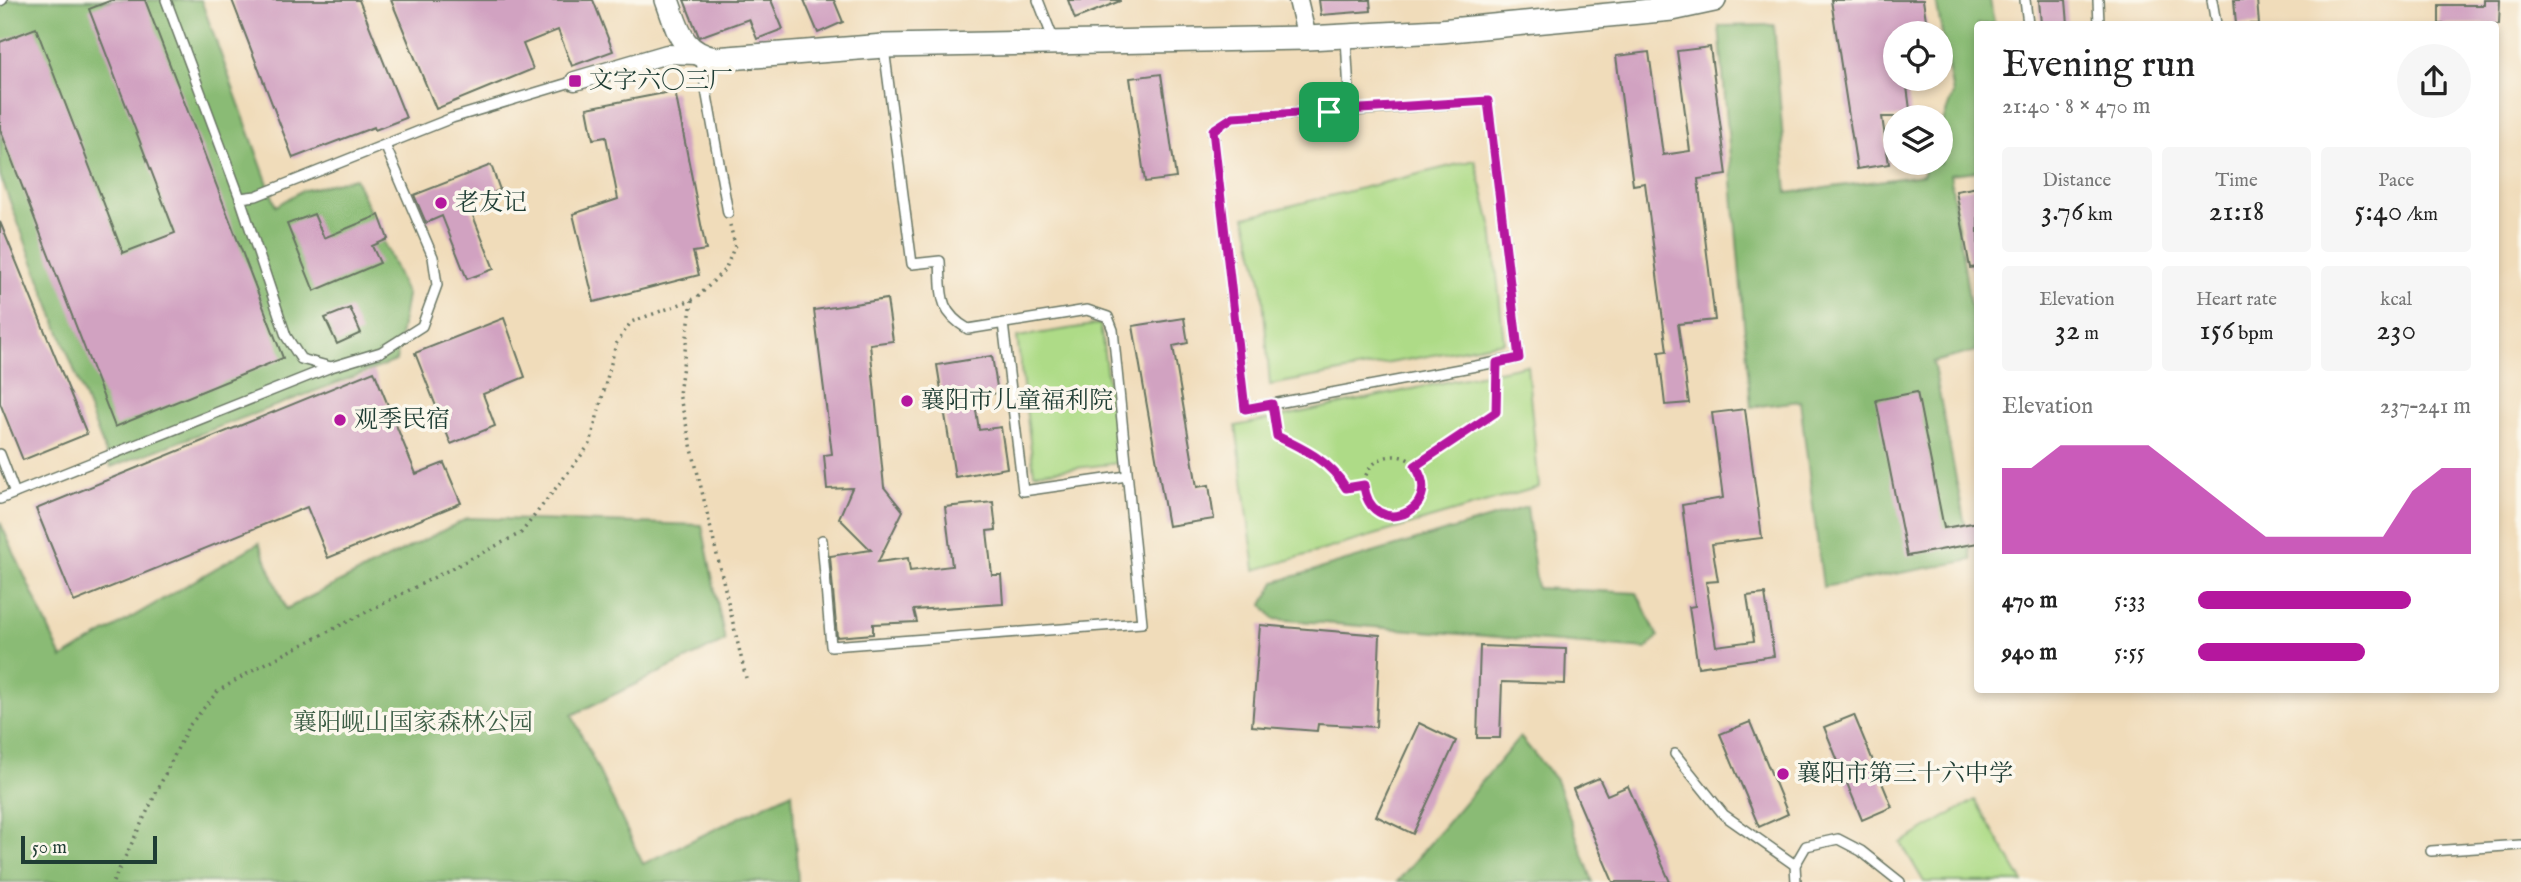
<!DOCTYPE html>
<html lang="en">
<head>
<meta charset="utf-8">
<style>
	:root { --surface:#fff; --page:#f6f6f6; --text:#222; --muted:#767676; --accent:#b5179e }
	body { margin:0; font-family:"IM FELL English","Noto Serif SC",serif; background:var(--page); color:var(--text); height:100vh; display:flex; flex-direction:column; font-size:26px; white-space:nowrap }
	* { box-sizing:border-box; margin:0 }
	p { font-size:23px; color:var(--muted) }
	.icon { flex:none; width:38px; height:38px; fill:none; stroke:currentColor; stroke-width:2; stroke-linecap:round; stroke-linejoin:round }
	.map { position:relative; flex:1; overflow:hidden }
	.sheet { position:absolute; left:1974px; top:21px; width:525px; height:672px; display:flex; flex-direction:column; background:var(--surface); border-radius:7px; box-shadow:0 4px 10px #0003 }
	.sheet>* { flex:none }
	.buttons { position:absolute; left:1883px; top:21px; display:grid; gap:14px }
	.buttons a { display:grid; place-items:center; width:70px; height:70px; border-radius:50%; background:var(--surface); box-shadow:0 4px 10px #0003; font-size:35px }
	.scale { position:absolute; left:21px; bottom:18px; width:136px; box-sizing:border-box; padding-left:7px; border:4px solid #1f3d34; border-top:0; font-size:19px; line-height:24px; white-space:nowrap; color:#1f3d34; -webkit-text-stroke:5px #fbf7ec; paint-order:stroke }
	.pin { position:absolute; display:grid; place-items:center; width:60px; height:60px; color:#fff; margin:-30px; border-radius:14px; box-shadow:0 4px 10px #0006 }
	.round { display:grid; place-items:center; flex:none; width:74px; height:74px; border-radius:37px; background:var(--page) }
	.summary { display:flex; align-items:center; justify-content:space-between; height:119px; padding:0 28px }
	h1 { font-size:38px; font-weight:600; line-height:52px }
	.figures { display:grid; grid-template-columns:repeat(3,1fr); gap:10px; height:119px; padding:7px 28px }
	.figures div { display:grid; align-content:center; border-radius:7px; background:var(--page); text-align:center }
	.figures b { font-size:30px; font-weight:600 }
	.figures small { font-size:19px; font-weight:400 }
	.figures p { font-size:19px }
	.chart { height:196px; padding:14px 28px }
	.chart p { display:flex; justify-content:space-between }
	.chart svg { width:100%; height:126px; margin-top:7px; fill:var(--accent); opacity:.7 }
	ul { padding:0 28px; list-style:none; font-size:23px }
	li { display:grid; grid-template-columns:112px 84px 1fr; align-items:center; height:52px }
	li i { height:18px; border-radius:9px; background:var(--accent) }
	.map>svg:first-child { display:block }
</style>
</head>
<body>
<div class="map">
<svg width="2521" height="882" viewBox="0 0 2521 882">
	<rect width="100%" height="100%" fill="#fbf7ec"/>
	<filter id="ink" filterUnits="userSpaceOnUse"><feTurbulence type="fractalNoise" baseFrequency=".0143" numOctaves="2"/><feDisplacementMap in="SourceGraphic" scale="14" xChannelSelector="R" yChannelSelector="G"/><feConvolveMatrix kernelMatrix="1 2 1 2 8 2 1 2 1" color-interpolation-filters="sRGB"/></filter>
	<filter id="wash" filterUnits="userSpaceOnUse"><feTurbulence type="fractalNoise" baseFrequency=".00686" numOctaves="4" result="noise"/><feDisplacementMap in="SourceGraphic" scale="28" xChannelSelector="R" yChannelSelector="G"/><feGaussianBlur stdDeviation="1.57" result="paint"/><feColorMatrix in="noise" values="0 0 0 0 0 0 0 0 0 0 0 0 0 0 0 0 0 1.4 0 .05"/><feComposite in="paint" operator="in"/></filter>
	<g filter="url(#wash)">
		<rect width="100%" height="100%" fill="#f0dcba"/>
		<!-- green -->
		<g fill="#aedb87" stroke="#668c5e" stroke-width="2">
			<polygon points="1475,160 1492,228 1504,342 1270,385 1262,285 1245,217"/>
			<polygon points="1100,324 1119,463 1034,473 1017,337"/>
			<polygon points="1527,365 1539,487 1255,570 1236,426"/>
			<polygon points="1975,800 2023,882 1924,882 1901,843"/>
		</g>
		<!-- forest -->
		<g fill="#8abb74" stroke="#547c54" stroke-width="2">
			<polygon points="0,0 201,0 276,206 301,191 355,178 407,295 396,361 111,467 0,175"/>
			<polygon points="1936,0 1990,0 1994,24 1978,24 1977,171 1950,174 1977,351 1933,362 1972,560 1823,587 1800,401 1751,407 1719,26 1774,25 1787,193 1923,175 1928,163 1941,163 1941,127 1953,94"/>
			<polygon points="1527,507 1537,588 1637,593 1658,637 1646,649 1274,619 1263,605 1275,582"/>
			<polygon points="468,518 702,525 725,641 572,715 643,864 792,792 798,882 0,882 0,522 62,658 259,543 286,609"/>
			<polygon points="1520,737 1556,780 1593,882 1397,882"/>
		</g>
		<g id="blocks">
			<!-- building -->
			<g fill="#d1a2c1">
				<polygon points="112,0 145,0 283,358 115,427 0,129 0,42 36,28 123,253 175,233 89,9"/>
				<polygon points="232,0 359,0 406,118 375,130 374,127 293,158"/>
				<polygon points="391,0 593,0 613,51 572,66 558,30 523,44 533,69 436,109"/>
				<polygon points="684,0 771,0 783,29 757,39 749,19 699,37"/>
				<polygon points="804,0 834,0 843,22 818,33"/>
				<polygon points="1068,0 1120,0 1120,1 1075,19"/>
				<polygon points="1319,0 1370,0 1371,11 1321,15"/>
				<polygon points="1831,0 1923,0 1928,33 1895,33 1895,79 1906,79 1911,117 1882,117 1889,164 1857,169"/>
				<polygon points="2039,0 2066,0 2068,24 2041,24"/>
				<polygon points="2234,0 2257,0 2259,24 2236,24"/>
				<polygon points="2484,0 2500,0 2499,24 2439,24 2439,5 2484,5"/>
				<polygon points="1710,47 1727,175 1698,179 1715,320 1678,324 1689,403 1665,405 1659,352 1667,351 1645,183 1633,185 1616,56 1649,52 1663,155 1690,151 1677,51"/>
				<polygon points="1161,74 1176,178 1145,182 1130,78"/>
				<polygon points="675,91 706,250 693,252 699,275 594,302 573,214 618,199 606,137 593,139 587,108"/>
				<polygon points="491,165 500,190 468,203 494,269 467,279 442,216 426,223 414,195"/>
				<polygon points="1978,187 1978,267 1970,268 1956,191"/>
				<polygon points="314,214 324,238 379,215 388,239 372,246 380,263 314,291 287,224"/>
				<polygon points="0,222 87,434 23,460 0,403"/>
				<polygon points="887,299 893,341 870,344 884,487 903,511 878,562 908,558 910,571 952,566 945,507 993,502 996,530 987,531 992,575 1001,575 1003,604 914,610 917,622 873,624 873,634 837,637 830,556 871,550 839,518 852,488 827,489 824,455 832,454 814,310"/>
				<polygon points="350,308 361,333 337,344 325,318"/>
				<polygon points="504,318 525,377 483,394 495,426 451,444 415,353"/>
				<polygon points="1184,318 1188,343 1173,346 1197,487 1209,485 1214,519 1168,526 1133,326"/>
				<polygon points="992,356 998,393 974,397 979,430 1001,427 1007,468 955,477 937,365"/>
				<polygon points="374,371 416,474 444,463 461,503 328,558 307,507 74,602 36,509"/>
				<polygon points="1917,392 1944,528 1978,522 1978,543 1907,556 1876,400"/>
				<polygon points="1745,409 1762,538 1712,544 1718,581 1706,582 1716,646 1754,641 1747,596 1765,594 1774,656 1698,667 1689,607 1695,606 1682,505 1723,498 1712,413"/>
				<polygon points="1260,625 1380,635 1376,727 1318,724 1317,731 1252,726"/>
				<polygon points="1480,646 1566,649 1565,684 1502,682 1500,738 1477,738"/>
				<polygon points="1854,715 1892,807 1862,820 1824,727"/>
				<polygon points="1750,722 1788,814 1759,827 1720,734"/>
				<polygon points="1419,723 1456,741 1413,834 1376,816"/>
				<polygon points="1599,778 1607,795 1628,786 1670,882 1613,882 1573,789"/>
			</g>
		</g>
	</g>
	<g filter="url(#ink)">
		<use href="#blocks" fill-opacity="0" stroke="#687563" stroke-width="2"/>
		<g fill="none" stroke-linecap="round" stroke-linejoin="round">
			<defs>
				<g id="service">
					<polyline points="166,0 240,198"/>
					<polyline points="1038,0 1054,41"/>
					<polyline points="2025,0 2028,24"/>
					<polyline points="2098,0 2099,24"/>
					<polyline points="2212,0 2216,24"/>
					<polyline points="0,1 2,0"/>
					<polyline points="1346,38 1350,111 1488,101 1519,358 1245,409 1213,130 1233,117 1350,111"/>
					<polyline points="700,56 728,213"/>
					<polyline points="385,145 433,257 437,285 422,326 381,352 331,367 301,359 286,336 240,198 256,196 452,118 575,81"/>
					<polyline points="1003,323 1023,491 1127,476"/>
					<polyline points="0,454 15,493"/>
					<polyline points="0,499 331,367"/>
					<path d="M 822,540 L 831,646 L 1142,623 L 1113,330 L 1108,317 L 1087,310 L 968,329 C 937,311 942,293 940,261 L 912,264 L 884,48"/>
					<polyline points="1675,754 1724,815 1795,865"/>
					<polyline points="2431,851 2521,845"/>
					<polyline points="1796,882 1795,865 1806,846 1838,839 1861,851 1900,882"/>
				</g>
				<g id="minor">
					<polyline points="1298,0 1307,38"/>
					<polyline points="575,81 667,54 696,55"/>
				</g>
				<path id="tertiary" d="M 667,0 C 678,29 680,52 715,59 L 884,46 L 1307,38 L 1440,31 L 1672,9 L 1714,0"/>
			</defs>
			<!-- service casing -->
			<use href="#service" stroke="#687563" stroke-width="12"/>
			<!-- minor casing -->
			<use href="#minor" stroke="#687563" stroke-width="21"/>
			<!-- tertiary casing -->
			<use href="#tertiary" stroke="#687563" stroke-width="26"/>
			<!-- path -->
			<g stroke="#687563" stroke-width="3.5" stroke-dasharray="2 5" stroke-linecap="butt">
				<polyline points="692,300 679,394 746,678"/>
				<path d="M 1274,417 L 1277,436 C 1305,449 1330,461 1346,488 L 1363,485"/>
				<circle cx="1394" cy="486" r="30"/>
				<polyline points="1415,465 1496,412 1496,375"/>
				<polyline points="113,882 188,727 218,691 255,669 521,533 590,444 616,344 631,322 697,298 726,268 735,245 730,225"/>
			</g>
			<!-- service -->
			<use href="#service" stroke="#fff" stroke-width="9"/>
			<!-- minor -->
			<use href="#minor" stroke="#fff" stroke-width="18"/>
			<!-- tertiary -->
			<use href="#tertiary" stroke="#fff" stroke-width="23"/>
		</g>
	</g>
	<g fill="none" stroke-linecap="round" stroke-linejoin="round" filter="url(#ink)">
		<defs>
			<path id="route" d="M 1488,101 L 1519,358 L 1497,363 L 1496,412 L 1415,466 C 1447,512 1370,541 1364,485 L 1346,488 C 1330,461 1304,449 1277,436 L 1272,404 L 1245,409 L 1213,130 L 1233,117 Z"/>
		</defs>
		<!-- route casing -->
		<use href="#route" stroke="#fff" stroke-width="14"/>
		<!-- route -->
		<use href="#route" stroke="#b5179e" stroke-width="9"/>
	</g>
	<!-- markers -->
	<g fill="#b5179e" stroke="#fbf7ec" stroke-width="2.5">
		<rect x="568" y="74" width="14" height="14" rx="3.5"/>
		<circle cx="441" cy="203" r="7"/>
		<circle cx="907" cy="401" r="7"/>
		<circle cx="340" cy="420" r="7"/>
		<circle cx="1783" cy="774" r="7"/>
	</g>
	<g text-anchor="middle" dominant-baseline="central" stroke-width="7" stroke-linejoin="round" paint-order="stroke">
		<!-- poi labels -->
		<g font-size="24" fill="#1f3d34" stroke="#fbf7ec" text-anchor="start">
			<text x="589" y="81">文字六〇三厂</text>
			<text x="455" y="203">老友记</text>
			<text x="921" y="401">襄阳市儿童福利院</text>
			<text x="354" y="420">观季民宿</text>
			<text x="1797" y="774">襄阳市第三十六中学</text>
		</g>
		<!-- park labels -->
		<g font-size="24" fill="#3c5d45" stroke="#fbf7ec">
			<text x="413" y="723">襄阳岘山国家森林公园</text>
		</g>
	</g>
</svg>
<div class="buttons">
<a><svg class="icon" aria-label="locate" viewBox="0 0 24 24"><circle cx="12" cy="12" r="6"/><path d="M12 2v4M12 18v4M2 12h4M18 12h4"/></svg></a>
<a><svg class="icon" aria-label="layers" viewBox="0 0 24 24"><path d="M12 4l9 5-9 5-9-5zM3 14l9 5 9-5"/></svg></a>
</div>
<div class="scale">50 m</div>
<div class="pin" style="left:1329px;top:112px;background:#1e9e55"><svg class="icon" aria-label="arrive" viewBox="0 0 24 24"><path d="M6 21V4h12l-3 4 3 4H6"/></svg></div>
<section class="sheet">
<div class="summary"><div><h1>Evening run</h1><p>21:40 · 8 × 470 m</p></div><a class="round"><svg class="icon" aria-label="share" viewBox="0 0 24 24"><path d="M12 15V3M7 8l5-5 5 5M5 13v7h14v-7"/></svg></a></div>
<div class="figures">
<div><p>Distance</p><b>3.76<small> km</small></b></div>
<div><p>Time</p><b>21:18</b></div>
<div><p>Pace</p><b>5:40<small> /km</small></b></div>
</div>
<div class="figures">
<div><p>Elevation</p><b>32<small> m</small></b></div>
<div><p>Heart rate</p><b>156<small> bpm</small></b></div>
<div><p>kcal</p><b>230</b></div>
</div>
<div class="chart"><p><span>Elevation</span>237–241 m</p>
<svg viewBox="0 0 160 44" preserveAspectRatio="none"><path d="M0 44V14L10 14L20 6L30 6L40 6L50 6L60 14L70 22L80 30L90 38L100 38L110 38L120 38L130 38L140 22L150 14L160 14V44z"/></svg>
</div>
<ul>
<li><b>470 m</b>5:33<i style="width:78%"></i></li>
<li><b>940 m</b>5:55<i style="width:61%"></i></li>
</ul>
</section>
</div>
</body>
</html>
